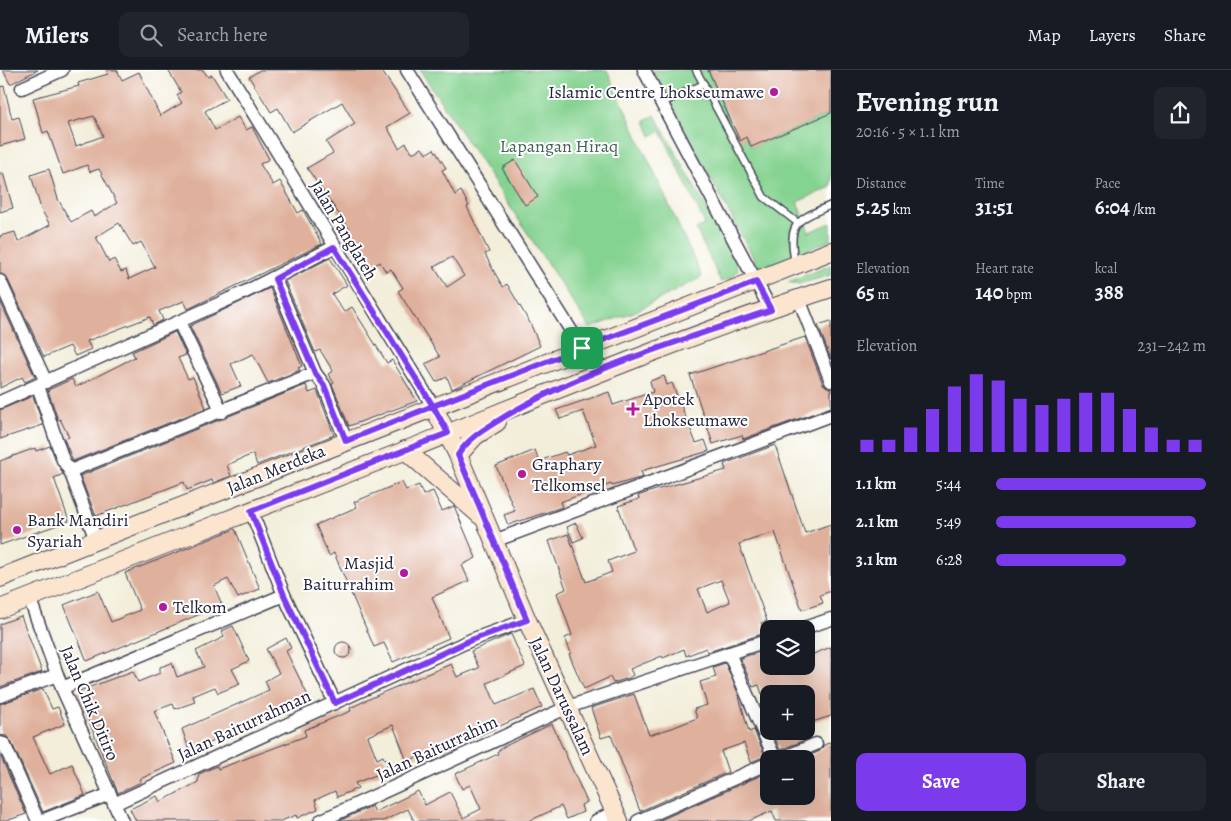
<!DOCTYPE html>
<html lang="en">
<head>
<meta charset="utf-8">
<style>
	:root { --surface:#171b24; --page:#20242c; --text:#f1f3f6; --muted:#9ea1a6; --line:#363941; --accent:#7c3aed }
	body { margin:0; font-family:Alegreya,serif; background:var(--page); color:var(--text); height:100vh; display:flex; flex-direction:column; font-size:19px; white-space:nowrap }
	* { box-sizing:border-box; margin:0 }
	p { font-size:16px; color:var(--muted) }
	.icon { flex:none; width:28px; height:28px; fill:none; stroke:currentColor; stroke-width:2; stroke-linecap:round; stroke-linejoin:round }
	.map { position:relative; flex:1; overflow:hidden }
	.panel { display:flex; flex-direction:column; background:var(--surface); width:400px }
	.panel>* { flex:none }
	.tools { position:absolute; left:760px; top:550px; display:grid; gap:10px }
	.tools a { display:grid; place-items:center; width:55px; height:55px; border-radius:10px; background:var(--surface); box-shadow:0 5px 20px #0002; font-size:25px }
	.pin { position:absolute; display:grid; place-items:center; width:42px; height:42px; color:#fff; margin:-21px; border-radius:10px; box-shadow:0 2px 8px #0006 }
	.round { display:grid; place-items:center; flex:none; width:52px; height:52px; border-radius:10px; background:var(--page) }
	.overview { display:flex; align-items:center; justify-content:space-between; height:85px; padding:0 25px }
	h1 { font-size:28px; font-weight:700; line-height:38px }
	.metrics { display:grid; grid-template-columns:repeat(3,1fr); gap:8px; height:85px; padding:5px 25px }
	.metrics div { display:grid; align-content:center }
	.metrics b { font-size:21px; font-weight:700 }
	.metrics small { font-size:14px; font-weight:400 }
	.metrics p { font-size:14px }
	.chart { height:140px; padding:10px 25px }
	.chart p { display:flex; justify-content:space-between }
	.chart svg { width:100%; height:90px; margin-top:5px; stroke:var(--accent); stroke-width:6 }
	.action { display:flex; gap:10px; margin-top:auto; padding:10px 25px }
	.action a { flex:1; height:58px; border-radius:10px; background:var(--accent); color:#fff; font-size:20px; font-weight:700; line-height:58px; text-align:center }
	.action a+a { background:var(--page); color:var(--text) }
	ul { padding:0 25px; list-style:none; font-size:16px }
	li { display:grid; grid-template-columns:80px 60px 1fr; align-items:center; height:38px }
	li i { height:12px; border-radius:6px; background:var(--accent) }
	header { display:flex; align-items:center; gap:30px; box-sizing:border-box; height:70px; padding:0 25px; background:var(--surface); border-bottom:1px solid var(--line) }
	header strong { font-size:24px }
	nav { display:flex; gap:28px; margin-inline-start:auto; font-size:18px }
	.search { width:350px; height:45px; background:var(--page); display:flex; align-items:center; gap:12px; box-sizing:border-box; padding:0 18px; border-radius:10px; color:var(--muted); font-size:19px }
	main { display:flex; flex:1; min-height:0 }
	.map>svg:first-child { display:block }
</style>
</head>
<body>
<header>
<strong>Milers</strong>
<div class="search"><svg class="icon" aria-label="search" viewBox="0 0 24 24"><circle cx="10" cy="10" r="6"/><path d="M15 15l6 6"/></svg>Search here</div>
<nav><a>Map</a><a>Layers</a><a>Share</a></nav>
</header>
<main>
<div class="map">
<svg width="831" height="751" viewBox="0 0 831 751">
	<rect width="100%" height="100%" fill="#fff"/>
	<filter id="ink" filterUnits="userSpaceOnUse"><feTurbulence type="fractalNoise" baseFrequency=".02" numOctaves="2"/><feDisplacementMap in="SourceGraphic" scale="10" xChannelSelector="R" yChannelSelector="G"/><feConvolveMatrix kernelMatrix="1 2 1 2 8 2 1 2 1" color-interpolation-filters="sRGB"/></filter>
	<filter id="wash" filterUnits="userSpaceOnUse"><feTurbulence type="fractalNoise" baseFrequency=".0096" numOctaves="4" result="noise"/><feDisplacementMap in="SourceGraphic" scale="20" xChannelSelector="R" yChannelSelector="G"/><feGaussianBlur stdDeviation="1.12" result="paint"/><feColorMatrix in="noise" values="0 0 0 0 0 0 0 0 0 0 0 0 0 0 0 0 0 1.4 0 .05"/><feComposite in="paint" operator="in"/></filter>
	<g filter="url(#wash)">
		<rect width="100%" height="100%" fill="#f2eeda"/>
		<!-- green -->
		<g fill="#85d391" stroke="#547a66">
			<polygon points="420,0 607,0 702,207 634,242 590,258"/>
			<polygon points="653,0 708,0 737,71 747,67 751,77 831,43 831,117 797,132 809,162 831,153 831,170 760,200"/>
			<polygon points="655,45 736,192 738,200 733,207 721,212 696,159 705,154 661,61 651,66 645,51"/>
			<polygon points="831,195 831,205 799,214 788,212"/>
		</g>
		<g id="blocks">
			<!-- building -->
			<g fill="#dfb09b" fill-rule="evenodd">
				<polygon points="3,0 38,0 10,14"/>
				<path d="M 106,0 L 117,0 L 122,10 L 139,2 L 160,46 L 182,33 L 177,25 L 181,22 L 168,0 L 203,0 L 208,7 L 212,5 L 227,29 L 205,41 L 215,60 L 238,47 L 246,60 L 252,57 L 269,89 L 260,94 L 273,115 L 280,111 L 298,143 L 303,140 L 322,174 L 188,239 L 184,231 L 159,241 L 163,250 L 153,255 L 150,247 L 87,271 L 91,279 L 75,286 L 70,276 L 44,287 L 7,208 L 0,203 L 0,166 L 15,162 L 18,172 L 50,155 L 41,139 L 31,105 L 49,99 L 58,129 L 71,152 L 91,141 L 94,147 L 117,133 L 99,99 L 90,102 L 87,95 L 63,104 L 48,61 L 43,63 L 33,28 L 79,16 L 78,13 L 108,4 ZM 94,46 L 103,66 L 76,76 L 68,53 ZM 119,153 L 133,176 L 141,172 L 155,197 L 129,209 L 126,200 L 121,202 L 114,189 L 109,192 L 96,167 Z"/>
				<path d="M 260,0 L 381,0 L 410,43 L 387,57 L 399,78 L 406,73 L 412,83 L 422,78 L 426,84 L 434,79 L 446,98 L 442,100 L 455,125 L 461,121 L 469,136 L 467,137 L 489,182 L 485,184 L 492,198 L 503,217 L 507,214 L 530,253 L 540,276 L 452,319 L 447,307 L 436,312 L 425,294 L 440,287 L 398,221 L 403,218 L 391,199 L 386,202 L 380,192 L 370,198 L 360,181 L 356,184 L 343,164 L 350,160 L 307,98 L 333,83 L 326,72 L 355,54 L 342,32 L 292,62 L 278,38 L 271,42 L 249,7 ZM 452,187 L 464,206 L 447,217 L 434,197 Z"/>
				<polygon points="708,0 831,0 831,43 751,77 747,67 740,71"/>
				<polygon points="4,16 12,49 19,47 25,69 0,76 0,17"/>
				<polygon points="515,90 538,127 525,135 502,98"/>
				<polygon points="0,103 3,103 13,138 0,142"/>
				<polygon points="330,188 347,215 332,224 344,242 352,237 387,293 392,290 417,331 349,356 332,314 334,313 328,304 333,301 320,280 315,282 285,211"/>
				<polygon points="270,218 302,296 298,298 300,300 268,313 253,284 231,294 241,316 222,323 190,256"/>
				<polygon points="0,231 35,307 25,312 22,307 0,318"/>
				<polygon points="831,251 831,289 818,255"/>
				<polygon points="175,262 186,285 178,288 188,309 193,307 206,338 73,391 64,369 69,367 60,349 58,350 48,320 72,309 76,317 135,287 132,282"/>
				<polygon points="805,267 823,314 831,319 831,337 743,369 742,365 713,374 690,305"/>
				<polygon points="664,306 667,315 672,313 696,373 705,370 709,381 641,401 643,407 612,416 611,414 560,432 562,437 508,455 504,445 515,441 496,396 535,380 539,391 565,382 567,385 596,375 583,341 560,349 556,340 609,322 613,335 653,322 650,311"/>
				<polygon points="306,315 309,323 317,320 334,365 257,395 253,384 227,395 231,406 213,413 212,410 187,420 184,412 96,446 80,406"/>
				<polygon points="33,326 43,355 0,369 0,340"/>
				<path d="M 775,375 L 805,463 L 831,454 L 831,521 L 820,525 L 823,533 L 802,540 L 775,462 L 739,474 L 767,551 L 761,553 L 765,563 L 708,582 L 706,578 L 686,586 L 684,579 L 663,588 L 662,586 L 630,599 L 633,605 L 629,608 L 613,613 L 610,607 L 584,619 L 569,584 L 571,583 L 565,568 L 572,565 L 557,523 L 566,519 L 549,471 L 568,464 L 586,512 L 612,502 L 608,491 L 634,481 L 618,436 L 639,429 L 638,426 L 649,422 L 726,400 L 724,394 ZM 721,510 L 730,532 L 707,542 L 698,519 Z"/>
				<polygon points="50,376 63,404 54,408 69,451 0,475 0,391 35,378 36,381"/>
				<polygon points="402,412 406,420 419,415 423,425 433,421 442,441 454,436 476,488 462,495 469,511 432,527 449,568 393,592 384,573 374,577 334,483 329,486 316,455 357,437 354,432"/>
				<polygon points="576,453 583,468 573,472 567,457"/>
				<polygon points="235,459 260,519 238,528 228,509 214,516 222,535 87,591 64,535 98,521 111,552 140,540 125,503"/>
				<polygon points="21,546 42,602 0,617 0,554"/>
				<polygon points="233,556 249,591 232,599 240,614 218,623 215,617 193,626 195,632 175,639 173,634 154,641 176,693 140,709 141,712 118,723 77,622 133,601 138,612 160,603 160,597 172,593 177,607 204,597 196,581 224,567 222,561"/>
				<polygon points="511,564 525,596 487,613 496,635 534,619 542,637 445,681 443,678 407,691 393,655 368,666 377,689 383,686 389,700 355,713 358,718 337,727 335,721 315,730 318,739 297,748 296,745 281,751 136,751 130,739 157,726 160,732 198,712 199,704 217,696 218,699 306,666 304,660 351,641 350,638 384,622 451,594 457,607 479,598 471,581"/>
				<polygon points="286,568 291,578 286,581 309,628 284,640 285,643 258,653 257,650 190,682 182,659 269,620 265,611 279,603 266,579"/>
				<circle cx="343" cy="580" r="8"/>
				<polygon points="831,577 831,646 806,654 806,624 762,624 759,615 753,617 740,588 769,579 769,596 806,596 806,587"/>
				<polygon points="725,593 738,623 749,662 754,660 765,686 751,692 744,673 721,681 728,702 640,741 611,665 601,668 591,638 634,624 649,665 672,658 697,648 694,639 707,635 700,612 716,607 713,597"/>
				<polygon points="43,619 52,639 58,637 65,654 33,667 50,704 72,694 85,725 43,742 11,671 6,666 0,665 0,634"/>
				<polygon points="552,654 587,732 581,735 583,742 567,749 561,736 529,751 414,751 408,739 383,751 339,751 372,736 375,742 418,721 425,735 450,722 463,748 481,739 470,715 462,719 455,704 498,684 497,682 503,677"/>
				<polygon points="772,661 800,661 804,670 780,680"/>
				<polygon points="831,672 831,751 776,751 772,741 749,751 658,751 769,702 769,726 806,726 806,689 804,688 820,681 824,675"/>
				<polygon points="0,685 26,744 6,751 0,751"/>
			</g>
		</g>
	</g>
	<g filter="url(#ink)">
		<use href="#blocks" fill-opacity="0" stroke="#414153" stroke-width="1"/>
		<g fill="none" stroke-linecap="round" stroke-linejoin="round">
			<defs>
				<g id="lane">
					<polyline points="696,0 764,127 798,153"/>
					<polyline points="662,33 704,14"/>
					<path d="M 795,194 C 788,153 794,151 831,135"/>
				</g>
				<g id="street">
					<polyline points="227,0 433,336"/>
					<polyline points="407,0 582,278"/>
					<polyline points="644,0 771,240"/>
					<polyline points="22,18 62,0"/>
					<polyline points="275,209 315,303 324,315 346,371"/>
					<polyline points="0,211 46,312"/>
					<polyline points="799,229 831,311"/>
					<polyline points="179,252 222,342"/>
					<polyline points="38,316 63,390 70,401 96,470"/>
					<polyline points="0,332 245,222 334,177"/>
					<polyline points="70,401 315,303"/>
					<polyline points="251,441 284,525 335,633"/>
					<polyline points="494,471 831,345"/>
					<polyline points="29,527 62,618 122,751"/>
					<polyline points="801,559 831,549"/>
					<polyline points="729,583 775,689"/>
					<polyline points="62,618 284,525"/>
					<polyline points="0,626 57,605"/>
					<polyline points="0,673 4,674 38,751"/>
					<polyline points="780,689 816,674"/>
					<polyline points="114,734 471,570 527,550"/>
					<polyline points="41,751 110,724"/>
					<polyline points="320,751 568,637 769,570"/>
					<polyline points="596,751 615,742"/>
					<polyline points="638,751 769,693"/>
				</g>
				<g id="secondary">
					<polyline points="433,336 458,385 527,550 619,751"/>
					<polyline points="405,380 481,446"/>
					<polyline points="458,385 475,366 497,352"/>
					<polyline points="0,508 831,181"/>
					<path d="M 0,539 C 139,484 278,431 417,376 C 554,321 690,264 831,218"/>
				</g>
			</defs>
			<!-- lane casing -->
			<use href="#lane" stroke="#414153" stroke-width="9"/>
			<!-- street casing -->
			<use href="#street" stroke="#414153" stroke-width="15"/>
			<!-- secondary casing -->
			<use href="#secondary" stroke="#414153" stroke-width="20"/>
			<!-- lane -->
			<use href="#lane" stroke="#fff" stroke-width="6"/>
			<!-- street -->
			<use href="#street" stroke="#fff" stroke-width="12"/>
			<!-- secondary -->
			<use href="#secondary" stroke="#fbe5cf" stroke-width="18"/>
		</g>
	</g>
	<g fill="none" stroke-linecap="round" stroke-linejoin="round" filter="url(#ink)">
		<defs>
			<path id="route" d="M 582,278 L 433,336 L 334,177 L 275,209 L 315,303 L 324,315 L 346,371 L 433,336 L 448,363 L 251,441 L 284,525 L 335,633 L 471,570 L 527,550 L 458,385 C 469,367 487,358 504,347 C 586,298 681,271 771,240 L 756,212 L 582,278"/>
		</defs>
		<!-- route casing -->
		<use href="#route" stroke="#fff" stroke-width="10"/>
		<!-- route -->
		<use href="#route" stroke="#7c3aed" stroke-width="6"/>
	</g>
	<!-- markers -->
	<g fill="#b5179e" stroke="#fff" stroke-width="2">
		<circle cx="774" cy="22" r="5"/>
		<path d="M630.5 331.5h5v5h5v5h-5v5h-5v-5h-5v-5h5z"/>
		<circle cx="522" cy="404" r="5"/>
		<circle cx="17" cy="460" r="5"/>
		<circle cx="404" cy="503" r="5"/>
		<circle cx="163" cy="537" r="5"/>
	</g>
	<g text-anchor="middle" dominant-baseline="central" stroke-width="4" stroke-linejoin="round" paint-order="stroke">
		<!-- poi labels -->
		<g font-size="18" fill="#22223b" stroke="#fff" text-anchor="start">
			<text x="764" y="22" text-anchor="end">Islamic Centre Lhokseumawe</text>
			<text x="643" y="329">Apotek<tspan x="643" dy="21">Lhokseumawe</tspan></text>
			<text x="532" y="394">Graphary<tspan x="532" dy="21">Telkomsel</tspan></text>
			<text x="27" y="450">Bank Mandiri<tspan x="27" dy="21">Syariah</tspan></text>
			<text x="394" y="493" text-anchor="end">Masjid<tspan x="394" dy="21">Baiturrahim</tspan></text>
			<text x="173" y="537">Telkom</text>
		</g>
		<!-- park labels -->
		<g font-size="18" fill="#456059" stroke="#fff">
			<text x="559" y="76">Lapangan Hiraq</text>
		</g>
		<!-- street labels -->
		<g font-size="18" fill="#22223b" stroke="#fff">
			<text transform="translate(344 160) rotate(59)">Jalan Panglateh</text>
			<text transform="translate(276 399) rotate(-22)">Jalan Merdeka</text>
			<text transform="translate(562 626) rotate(65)">Jalan Darussalam</text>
			<text transform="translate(90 633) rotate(67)">Jalan Chik Ditiro</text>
			<text transform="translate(244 655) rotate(-25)">Jalan Baiturrahman</text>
			<text transform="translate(437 678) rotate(-25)">Jalan Baiturrahim</text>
		</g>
	</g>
</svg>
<div class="tools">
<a><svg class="icon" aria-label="layers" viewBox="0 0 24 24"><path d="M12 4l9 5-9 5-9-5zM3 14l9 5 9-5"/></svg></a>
<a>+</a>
<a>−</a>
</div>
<div class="pin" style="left:582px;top:278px;background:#1e9e55"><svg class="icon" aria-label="arrive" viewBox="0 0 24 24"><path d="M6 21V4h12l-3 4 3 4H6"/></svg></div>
</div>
<section class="panel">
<div class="overview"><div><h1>Evening run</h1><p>20:16 · 5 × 1.1 km</p></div><a class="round"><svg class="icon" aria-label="share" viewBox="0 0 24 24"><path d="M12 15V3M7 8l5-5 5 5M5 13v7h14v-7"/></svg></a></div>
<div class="metrics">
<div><p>Distance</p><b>5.25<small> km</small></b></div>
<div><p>Time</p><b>31:51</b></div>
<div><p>Pace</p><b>6:04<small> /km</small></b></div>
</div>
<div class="metrics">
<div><p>Elevation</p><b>65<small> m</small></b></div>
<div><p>Heart rate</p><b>140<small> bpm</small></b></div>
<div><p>kcal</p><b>388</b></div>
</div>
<div class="chart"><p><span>Elevation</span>231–242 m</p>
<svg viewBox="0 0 160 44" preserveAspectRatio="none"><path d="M5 44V38M15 44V38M25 44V32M35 44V23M45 44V12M55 44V6M65 44V9M75 44V18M85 44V21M95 44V18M105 44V15M115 44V15M125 44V23M135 44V32M145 44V38M155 44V38"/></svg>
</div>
<ul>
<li><b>1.1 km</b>5:44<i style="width:100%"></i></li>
<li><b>2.1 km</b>5:49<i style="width:95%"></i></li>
<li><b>3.1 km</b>6:28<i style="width:62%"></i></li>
</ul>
<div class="action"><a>Save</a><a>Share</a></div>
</section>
</main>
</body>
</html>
